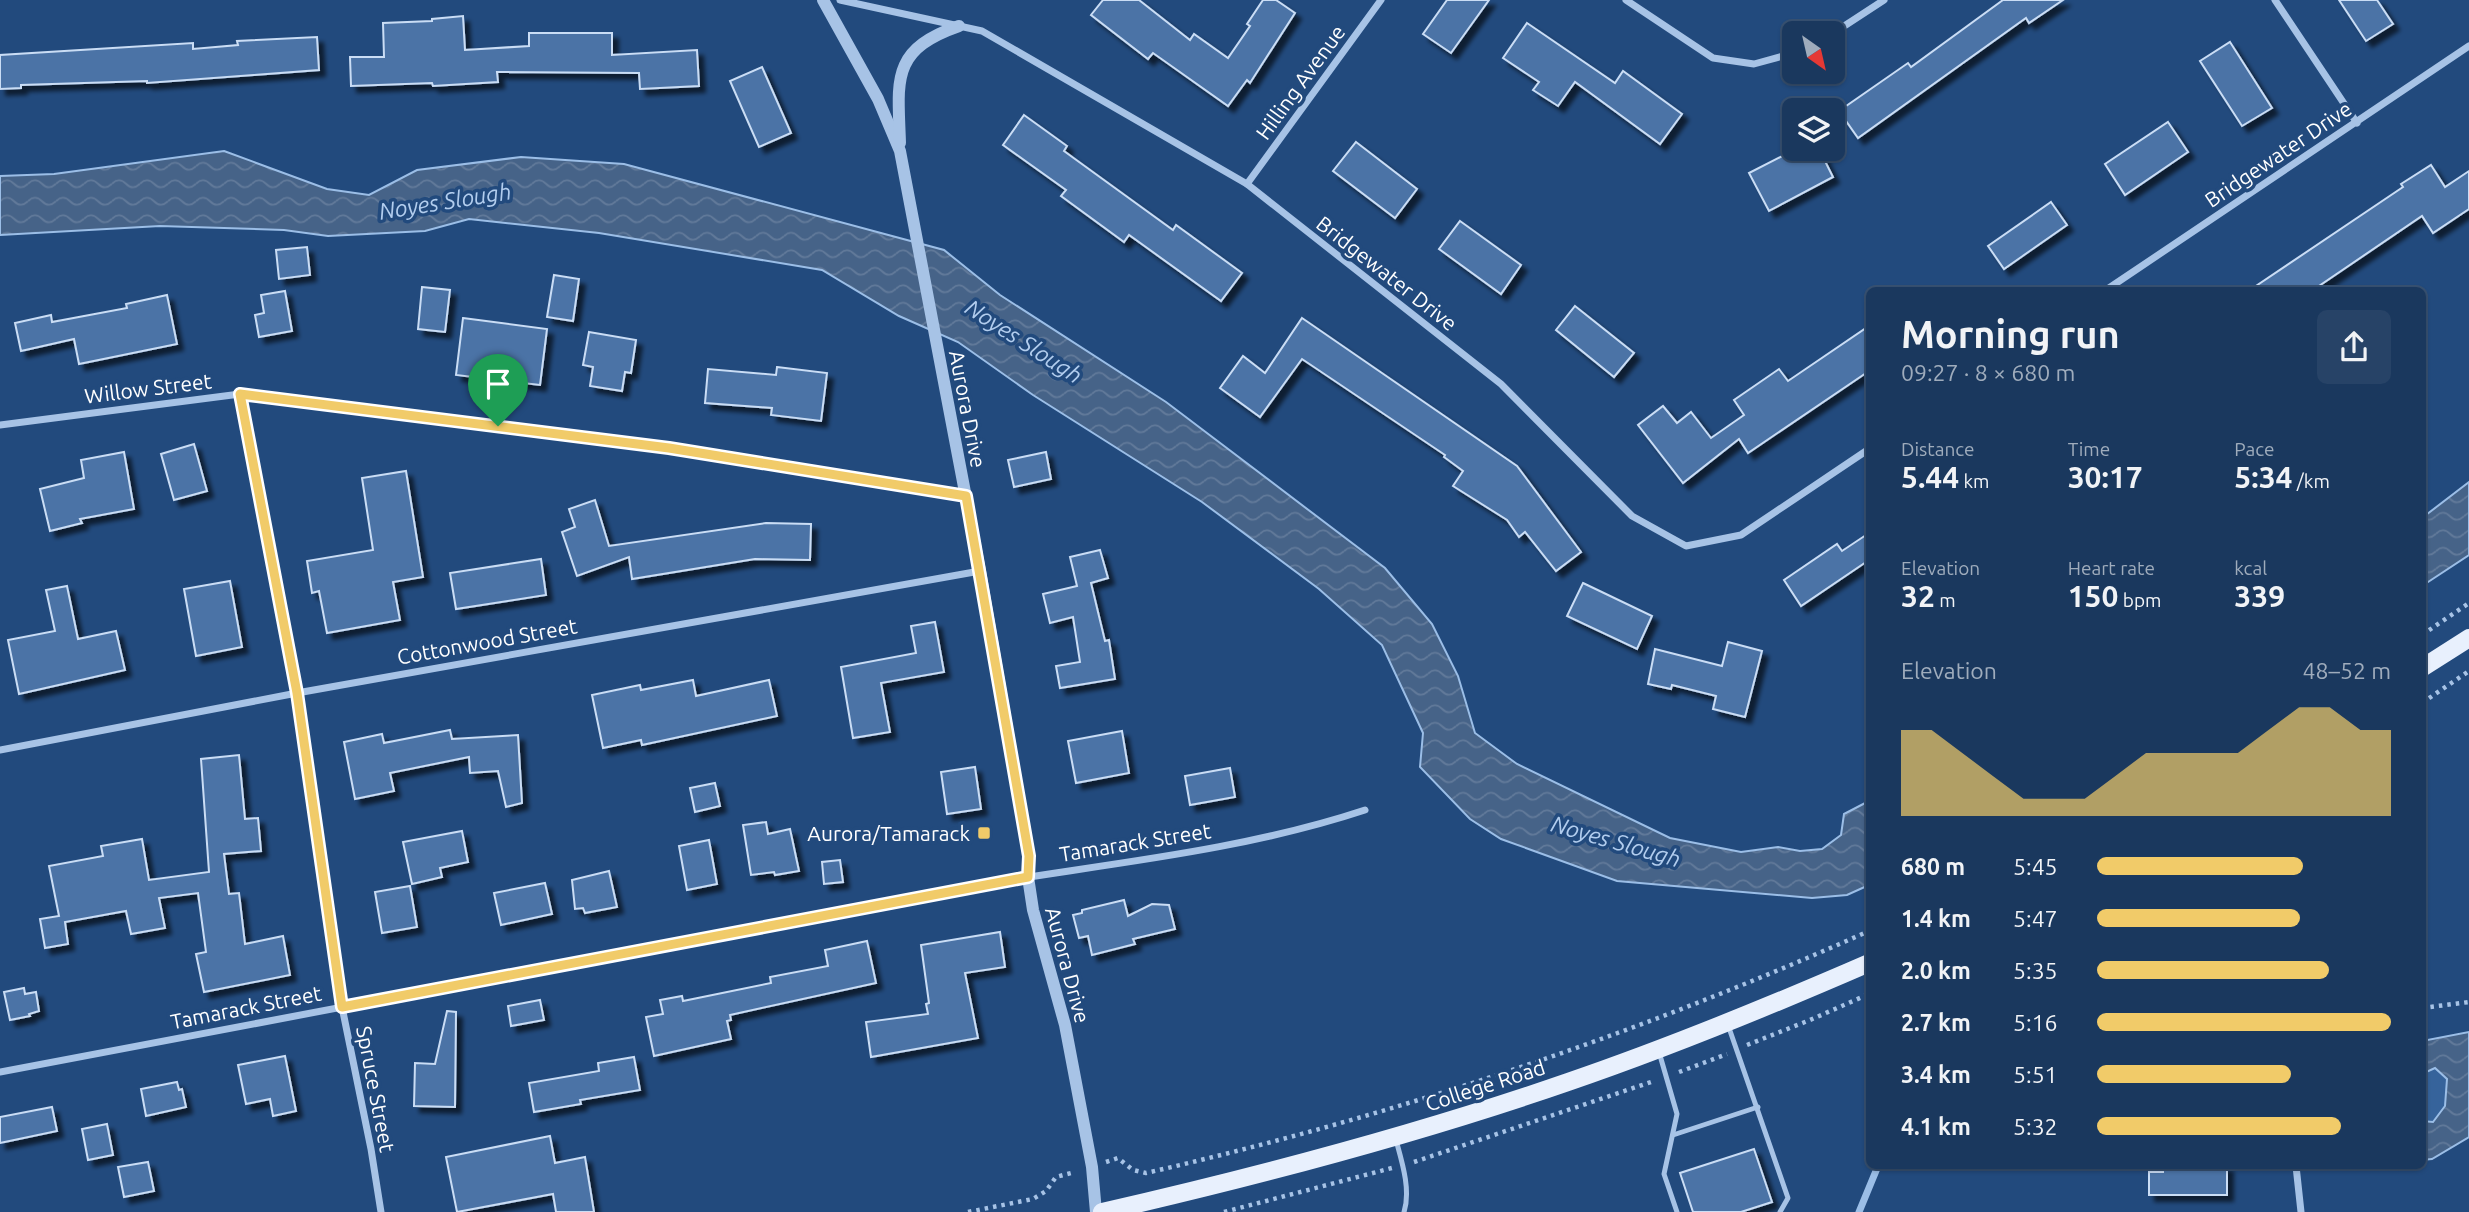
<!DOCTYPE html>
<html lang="en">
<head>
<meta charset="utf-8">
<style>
	:root { --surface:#1a385e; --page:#274367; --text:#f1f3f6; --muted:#9facbc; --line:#385273; --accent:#f1cb69 }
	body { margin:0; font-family:Ubuntu,sans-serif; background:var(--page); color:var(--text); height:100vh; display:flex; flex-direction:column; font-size:26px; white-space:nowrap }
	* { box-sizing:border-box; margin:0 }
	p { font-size:23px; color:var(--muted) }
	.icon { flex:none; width:38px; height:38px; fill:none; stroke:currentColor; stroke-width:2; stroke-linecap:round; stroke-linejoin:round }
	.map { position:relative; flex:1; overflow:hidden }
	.drawer { position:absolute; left:1866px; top:287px; width:560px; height:882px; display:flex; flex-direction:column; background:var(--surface); border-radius:10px; box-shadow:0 2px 5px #0004,0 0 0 2px var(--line) }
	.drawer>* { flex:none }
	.needle { width:46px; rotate:146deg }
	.controls { position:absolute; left:1782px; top:21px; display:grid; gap:14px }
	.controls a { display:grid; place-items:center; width:63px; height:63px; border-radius:10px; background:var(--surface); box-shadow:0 2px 5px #0004,0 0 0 2px var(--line); font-size:35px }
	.pin { position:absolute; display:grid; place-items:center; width:60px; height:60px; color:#fff; margin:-72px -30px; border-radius:50% 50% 50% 0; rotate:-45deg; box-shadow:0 0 7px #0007 }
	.pin .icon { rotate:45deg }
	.round { display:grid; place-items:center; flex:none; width:74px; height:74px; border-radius:10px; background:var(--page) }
	.headline { display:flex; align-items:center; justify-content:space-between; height:119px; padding:0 35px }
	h1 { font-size:38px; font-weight:700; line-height:52px }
	.metrics { display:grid; grid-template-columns:repeat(3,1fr); gap:10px; height:119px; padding:7px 35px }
	.metrics div { display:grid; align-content:center }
	.metrics b { font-size:30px; font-weight:700 }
	.metrics small { font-size:19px; font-weight:400 }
	.metrics p { font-size:19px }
	.chart { height:196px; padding:14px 35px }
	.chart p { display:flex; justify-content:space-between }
	.chart svg { width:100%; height:126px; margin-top:7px; fill:var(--accent); opacity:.7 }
	ul { padding:0 35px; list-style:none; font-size:23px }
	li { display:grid; grid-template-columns:112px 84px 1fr; align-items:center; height:52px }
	li i { height:18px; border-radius:9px; background:var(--accent) }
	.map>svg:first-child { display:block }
</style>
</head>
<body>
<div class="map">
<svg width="2469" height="1212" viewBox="0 0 2469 1212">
	<defs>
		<pattern id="water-waves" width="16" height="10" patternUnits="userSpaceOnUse" patternTransform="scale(1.75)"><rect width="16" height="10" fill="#466388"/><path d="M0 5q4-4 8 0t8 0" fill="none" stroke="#627a9a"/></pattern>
		<filter id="shadow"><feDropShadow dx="6" dy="6" stdDeviation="2" flood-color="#0009"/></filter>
	</defs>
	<rect width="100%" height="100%" fill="#224a7d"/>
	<!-- grass -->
	<polygon fill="#36639b" points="2435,1068 2447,1079 2445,1106 2433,1122 2422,1121 2422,1074"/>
	<!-- water -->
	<g fill="url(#water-waves)" stroke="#9bbee7" stroke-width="2">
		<polygon points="224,151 327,189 369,195 417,170 521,157 624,164 944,250 1000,295 1166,402 1385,568 1432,624 1458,676 1475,733 1517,764 1670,838 1741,852 1778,847 1800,851 1822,849 1841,835 1844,814 1869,801 1869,885 1847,895 1812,898 1617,881 1501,839 1470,819 1420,767 1423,733 1382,645 1319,589 1202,502 1033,395 958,342 899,316 822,270 599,233 469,219 425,231 328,236 284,230 160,226 0,235 0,176 54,174"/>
		<polygon points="2469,482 2469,555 2422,586 2422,518"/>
		<polygon points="2469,1032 2469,1137 2432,1159 2422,1160 2422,1121 2433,1122 2445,1106 2447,1079 2435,1068 2422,1074 2422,1041"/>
	</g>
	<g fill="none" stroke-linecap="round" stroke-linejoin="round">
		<!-- stream -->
		<polyline stroke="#9bbee7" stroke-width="7" points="1859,1212 1878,1166"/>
	</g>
	<!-- building -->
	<g fill="#4b73a6" stroke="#caddf5" stroke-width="2" filter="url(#shadow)">
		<polygon points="1103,0 1139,0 1190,40 1194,34 1228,58 1250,26 1247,24 1263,0 1276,0 1295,13 1250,83 1247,80 1228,106 1153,53 1148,59 1091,15"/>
		<polygon points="1447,0 1489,0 1451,53 1423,34"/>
		<polygon points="2003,0 2063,0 2029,23 2026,18 1858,138 1839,111 1908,63 1911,67"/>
		<polygon points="2339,0 2377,0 2393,24 2366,41"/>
		<polygon points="463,16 465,50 529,46 529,33 612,33 612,55 697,50 699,86 640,89 639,73 497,72 498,82 433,86 432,83 351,86 350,57 384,57 383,23 432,21 432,19"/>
		<polygon points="1527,23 1615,83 1623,71 1682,114 1660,144 1575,82 1558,106 1533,90 1539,82 1503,58"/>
		<polygon points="317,37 319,70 147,83 147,81 21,85 21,88 0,89 0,55 193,43 193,49 238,45 237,41"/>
		<polygon points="2230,42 2272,108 2242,126 2200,61"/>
		<polygon points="762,67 791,133 759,147 730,81"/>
		<polygon points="1024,115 1067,146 1064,151 1173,230 1176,225 1242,273 1221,301 1129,235 1124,242 1061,196 1066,190 1003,145"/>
		<polygon points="2168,122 2188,152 2125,195 2105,164"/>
		<polygon points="1356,142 1417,189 1395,218 1333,171"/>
		<polygon points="1796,149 1819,149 1833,177 1769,211 1749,173"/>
		<polygon points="2431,165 2445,187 2469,171 2469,209 2433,233 2422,216 2313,290 2250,290 2403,187 2401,184"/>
		<polygon points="2051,202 2067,225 2004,269 1988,246"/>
		<polygon points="1460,221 1521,265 1501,294 1439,249"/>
		<polygon points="307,247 310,275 279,279 276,250"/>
		<polygon points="554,275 579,279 573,321 547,317"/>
		<polygon points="422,287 450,290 445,332 418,329"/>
		<polygon points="285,291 292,331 259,337 255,315 264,313 261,295"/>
		<polygon points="167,295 177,344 79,364 74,339 21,351 15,323 51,315 52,322 127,308 126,304"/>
		<polygon points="1575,306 1634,353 1614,377 1556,330"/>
		<polygon points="463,318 547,329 540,385 456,375"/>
		<polygon points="1302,318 1517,466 1581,552 1556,571 1525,532 1519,537 1507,520 1453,486 1463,471 1444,457 1445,455 1302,359 1260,417 1220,388 1243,356 1265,373"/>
		<polygon points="1869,326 1869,371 1748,453 1739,439 1683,483 1638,425 1663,406 1677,423 1691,412 1711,438 1744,415 1734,400 1779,369 1788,381"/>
		<polygon points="589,332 636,340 631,373 625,372 622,391 590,386 593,367 583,365"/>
		<polygon points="777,367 827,373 821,421 771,415 772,408 705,403 708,369 776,375"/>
		<polygon points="194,444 207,491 174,500 161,454"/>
		<polygon points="124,452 134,509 80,519 82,523 50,531 40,489 84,478 81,460"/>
		<polygon points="1046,452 1051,479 1014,487 1008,460"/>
		<polygon points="406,471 423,577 393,582 400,620 327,633 319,591 312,593 307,561 373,550 362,478"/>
		<polygon points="595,500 609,546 766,523 811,524 810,560 755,559 632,579 629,557 577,576 562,532 575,527 569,509"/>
		<polygon points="1869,533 1869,560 1801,606 1784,580 1837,544 1842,551"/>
		<polygon points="1100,550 1108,578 1091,583 1105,641 1109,640 1115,679 1060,688 1056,666 1080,662 1073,617 1050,623 1043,594 1077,586 1070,557"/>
		<polygon points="541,559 546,595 456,609 450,573"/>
		<polygon points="230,581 242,647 196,656 184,589"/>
		<polygon points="1583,583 1652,616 1637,649 1567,616"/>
		<polygon points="67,586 78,639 116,631 125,670 19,694 8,640 55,631 46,590"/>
		<polygon points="935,622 944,672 881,683 890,732 853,738 841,667 916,653 911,626"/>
		<polygon points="1728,642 1762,651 1745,717 1713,709 1716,696 1672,685 1671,689 1648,684 1655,649 1722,666"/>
		<polygon points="693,680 696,696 769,680 777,716 642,745 641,740 603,748 592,695 640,685 641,690"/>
		<polygon points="450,730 452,739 518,735 522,803 506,807 498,771 470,773 469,757 390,773 394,791 355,799 344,742 382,734 384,743"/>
		<polygon points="1122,731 1129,773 1076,783 1068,741"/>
		<polygon points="239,755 245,819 258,818 261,851 224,854 229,894 239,893 245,944 283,936 290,975 204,992 196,954 206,952 198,893 159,898 165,928 131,934 126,911 65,922 68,944 45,948 40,919 59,916 49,866 103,856 101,846 142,839 149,880 209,872 201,759"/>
		<polygon points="975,767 981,809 947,814 941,772"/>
		<polygon points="1230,768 1235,797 1190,805 1185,776"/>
		<polygon points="715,783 720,806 695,812 690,788"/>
		<polygon points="766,822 768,834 790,829 799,871 775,875 774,872 751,875 743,825"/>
		<polygon points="462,831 468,862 440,868 442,877 412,884 403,842"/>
		<polygon points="709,840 717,884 687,890 679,846"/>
		<polygon points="840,860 843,882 824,884 822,862"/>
		<polygon points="609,871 617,907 585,913 583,908 575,909 572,880"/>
		<polygon points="545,883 552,914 501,925 494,893"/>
		<polygon points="410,886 417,927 382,933 375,892"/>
		<polygon points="1124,900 1128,916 1152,904 1169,905 1175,929 1133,939 1135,944 1092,955 1088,936 1079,938 1073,915 1082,913 1082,910"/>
		<polygon points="1000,932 1005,967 965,973 978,1038 871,1057 866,1022 928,1014 926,1004 929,1003 921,945"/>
		<polygon points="867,941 876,983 730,1015 731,1020 727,1021 731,1039 654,1056 646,1017 663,1014 660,1000 682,996 683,1001 771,983 770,977 828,966 825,950"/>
		<polygon points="24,988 25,994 36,992 39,1011 29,1014 30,1016 10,1020 4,992"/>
		<polygon points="540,1000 544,1020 511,1026 508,1006"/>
		<polygon points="447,1011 456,1012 455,1107 414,1106 415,1063 435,1064"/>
		<polygon points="285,1056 296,1111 273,1116 270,1099 246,1104 238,1065"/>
		<polygon points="634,1057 640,1090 580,1100 581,1104 534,1112 529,1083 599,1071 598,1063"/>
		<polygon points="177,1082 179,1090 182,1089 186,1107 146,1116 141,1089"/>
		<polygon points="52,1107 57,1131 0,1143 0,1117"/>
		<polygon points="107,1124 113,1155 88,1160 82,1129"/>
		<polygon points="550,1136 555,1163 585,1157 594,1212 556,1212 553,1194 457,1212 446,1157"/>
		<polygon points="1754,1149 1772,1202 1741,1212 1693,1212 1680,1173"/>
		<polygon points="148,1162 154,1191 124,1197 118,1167"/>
		<polygon points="2163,1166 2227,1166 2227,1195 2149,1195 2149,1172 2163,1172"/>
	</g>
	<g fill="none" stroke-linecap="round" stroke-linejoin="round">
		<!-- path -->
		<g stroke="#a7c3e6" stroke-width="4.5" stroke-dasharray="3.5 5" stroke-linecap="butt">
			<polyline points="2422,635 2469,603"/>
			<polyline points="2422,703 2469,671"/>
			<polyline points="2422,1008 2469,1002"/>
			<polyline points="1747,1045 1810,1020 1869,994"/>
			<polyline points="1679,1072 1727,1054"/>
			<path d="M 1106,1162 L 1118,1158 L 1133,1170 L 1146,1173 C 1394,1116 1636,1035 1869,931"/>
			<polyline points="1414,1162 1654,1081"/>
			<polyline points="968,1212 1033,1199 1046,1191 1056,1177 1075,1172"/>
			<polyline points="1224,1212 1392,1168"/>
		</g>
		<!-- service -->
		<g stroke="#a7c3e6" stroke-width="5">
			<polyline points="1728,1025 1788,1198 1780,1212"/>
			<polyline points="1659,1052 1677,1114 1664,1174 1677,1212"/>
			<polyline points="1673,1135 1758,1107"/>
			<path d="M 1396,1140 C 1402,1162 1411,1190 1404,1212"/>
		</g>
		<!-- minor -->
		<g stroke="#a7c3e6" stroke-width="7">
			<polyline points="840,0 982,31 1247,184 1501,384 1632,516 1686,546 1741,535 1869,449"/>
			<polyline points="1626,0 1713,58 1754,64 1794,53"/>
			<polyline points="2275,0 2357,123"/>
			<polyline points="1832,34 1884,0"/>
			<polyline points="1247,184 1381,0"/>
			<polyline points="2106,290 2469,46"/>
			<polyline points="240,394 297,693 342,1007 371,1149 381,1212"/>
			<polyline points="0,425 240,394 669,448 966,496"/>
			<polyline points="0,750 297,693 980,571"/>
			<path d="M 0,1072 L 1028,877 C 1141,860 1256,846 1365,810"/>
			<polyline points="2296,1166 2301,1212"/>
		</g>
		<!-- tertiary -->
		<g stroke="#a7c3e6" stroke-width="12">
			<polyline points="823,0 878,99 900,151 980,571 1029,856 1028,877 1033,910 1065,1025 1092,1167 1096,1212"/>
			<path d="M 900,143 C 898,80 890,50 959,26"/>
		</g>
		<!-- primary -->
		<g stroke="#e8f0fd" stroke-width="18">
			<polyline points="2422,668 2469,638"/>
			<path d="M 1102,1212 C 1259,1176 1415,1135 1568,1082 C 1670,1047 1770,1006 1869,963"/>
		</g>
	</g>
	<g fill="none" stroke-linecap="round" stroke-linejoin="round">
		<defs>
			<polygon id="route" points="240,394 669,448 966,496 1029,856 1028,877 342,1007 297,693"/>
		</defs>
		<!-- route casing -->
		<use href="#route" stroke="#fff" stroke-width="14"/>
		<!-- route -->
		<use href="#route" stroke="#f1cb69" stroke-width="9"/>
	</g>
	<!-- markers -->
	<rect fill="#f1cb69" stroke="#224a7d" stroke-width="2.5" x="977" y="826" width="14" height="14" rx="3.5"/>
	<g text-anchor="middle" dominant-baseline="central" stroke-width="7" stroke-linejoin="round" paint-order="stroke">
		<!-- street labels -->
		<g font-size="21" fill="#fff" stroke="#224a7d">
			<text transform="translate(1300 82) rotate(-54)">Hilling Avenue</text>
			<text transform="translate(2278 154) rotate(-34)">Bridgewater Drive</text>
			<text transform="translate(1387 273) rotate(38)">Bridgewater Drive</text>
			<text transform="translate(148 388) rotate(-7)">Willow Street</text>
			<text transform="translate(968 409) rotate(79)">Aurora Drive</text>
			<text transform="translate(487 641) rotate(-10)">Cottonwood Street</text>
			<text transform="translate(1135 842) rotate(-9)">Tamarack Street</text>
			<text transform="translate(1068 965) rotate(75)">Aurora Drive</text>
			<text transform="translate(246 1007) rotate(-11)">Tamarack Street</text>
			<text transform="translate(1485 1085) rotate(-18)">College Road</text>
			<text transform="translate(376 1089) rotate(79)">Spruce Street</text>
		</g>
		<!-- poi labels -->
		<g font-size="21" fill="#fff" stroke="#224a7d" text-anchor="end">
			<text x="970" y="833">Aurora/Tamarack</text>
		</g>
		<!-- water labels -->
		<g font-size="23" font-style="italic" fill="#b2cdee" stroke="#224a7d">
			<text transform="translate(445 201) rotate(-9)">Noyes Slough</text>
			<text transform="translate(1024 341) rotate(33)">Noyes Slough</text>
			<text transform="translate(1616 841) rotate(16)">Noyes Slough</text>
		</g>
	</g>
</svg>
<div class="controls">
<a><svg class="needle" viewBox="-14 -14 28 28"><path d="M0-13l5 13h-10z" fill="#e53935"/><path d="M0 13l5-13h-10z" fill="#9facbc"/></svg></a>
<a><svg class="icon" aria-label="layers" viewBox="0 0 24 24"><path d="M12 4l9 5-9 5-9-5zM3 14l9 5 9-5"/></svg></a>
</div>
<div class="pin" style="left:498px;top:426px;background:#1e9e55"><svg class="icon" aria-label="arrive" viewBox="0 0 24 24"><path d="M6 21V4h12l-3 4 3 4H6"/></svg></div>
<section class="drawer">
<div class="headline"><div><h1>Morning run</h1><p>09:27 · 8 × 680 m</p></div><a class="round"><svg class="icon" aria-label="share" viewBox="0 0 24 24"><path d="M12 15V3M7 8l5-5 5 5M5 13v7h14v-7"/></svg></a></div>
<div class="metrics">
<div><p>Distance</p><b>5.44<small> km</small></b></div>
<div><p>Time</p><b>30:17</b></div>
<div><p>Pace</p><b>5:34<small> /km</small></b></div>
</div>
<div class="metrics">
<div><p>Elevation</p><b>32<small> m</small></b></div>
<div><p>Heart rate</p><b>150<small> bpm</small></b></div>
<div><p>kcal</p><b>339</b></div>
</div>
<div class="chart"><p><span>Elevation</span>48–52 m</p>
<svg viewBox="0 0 160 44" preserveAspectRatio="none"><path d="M0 44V14L10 14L20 22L30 30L40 38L50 38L60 38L70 30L80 22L90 22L100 22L110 22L120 14L130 6L140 6L150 14L160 14V44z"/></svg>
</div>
<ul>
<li><b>680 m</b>5:45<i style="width:70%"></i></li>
<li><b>1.4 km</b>5:47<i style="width:69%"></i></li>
<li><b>2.0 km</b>5:35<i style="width:79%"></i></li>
<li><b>2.7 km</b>5:16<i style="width:100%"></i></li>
<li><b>3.4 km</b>5:51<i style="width:66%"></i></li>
<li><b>4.1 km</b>5:32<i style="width:83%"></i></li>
</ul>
</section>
</div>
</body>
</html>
